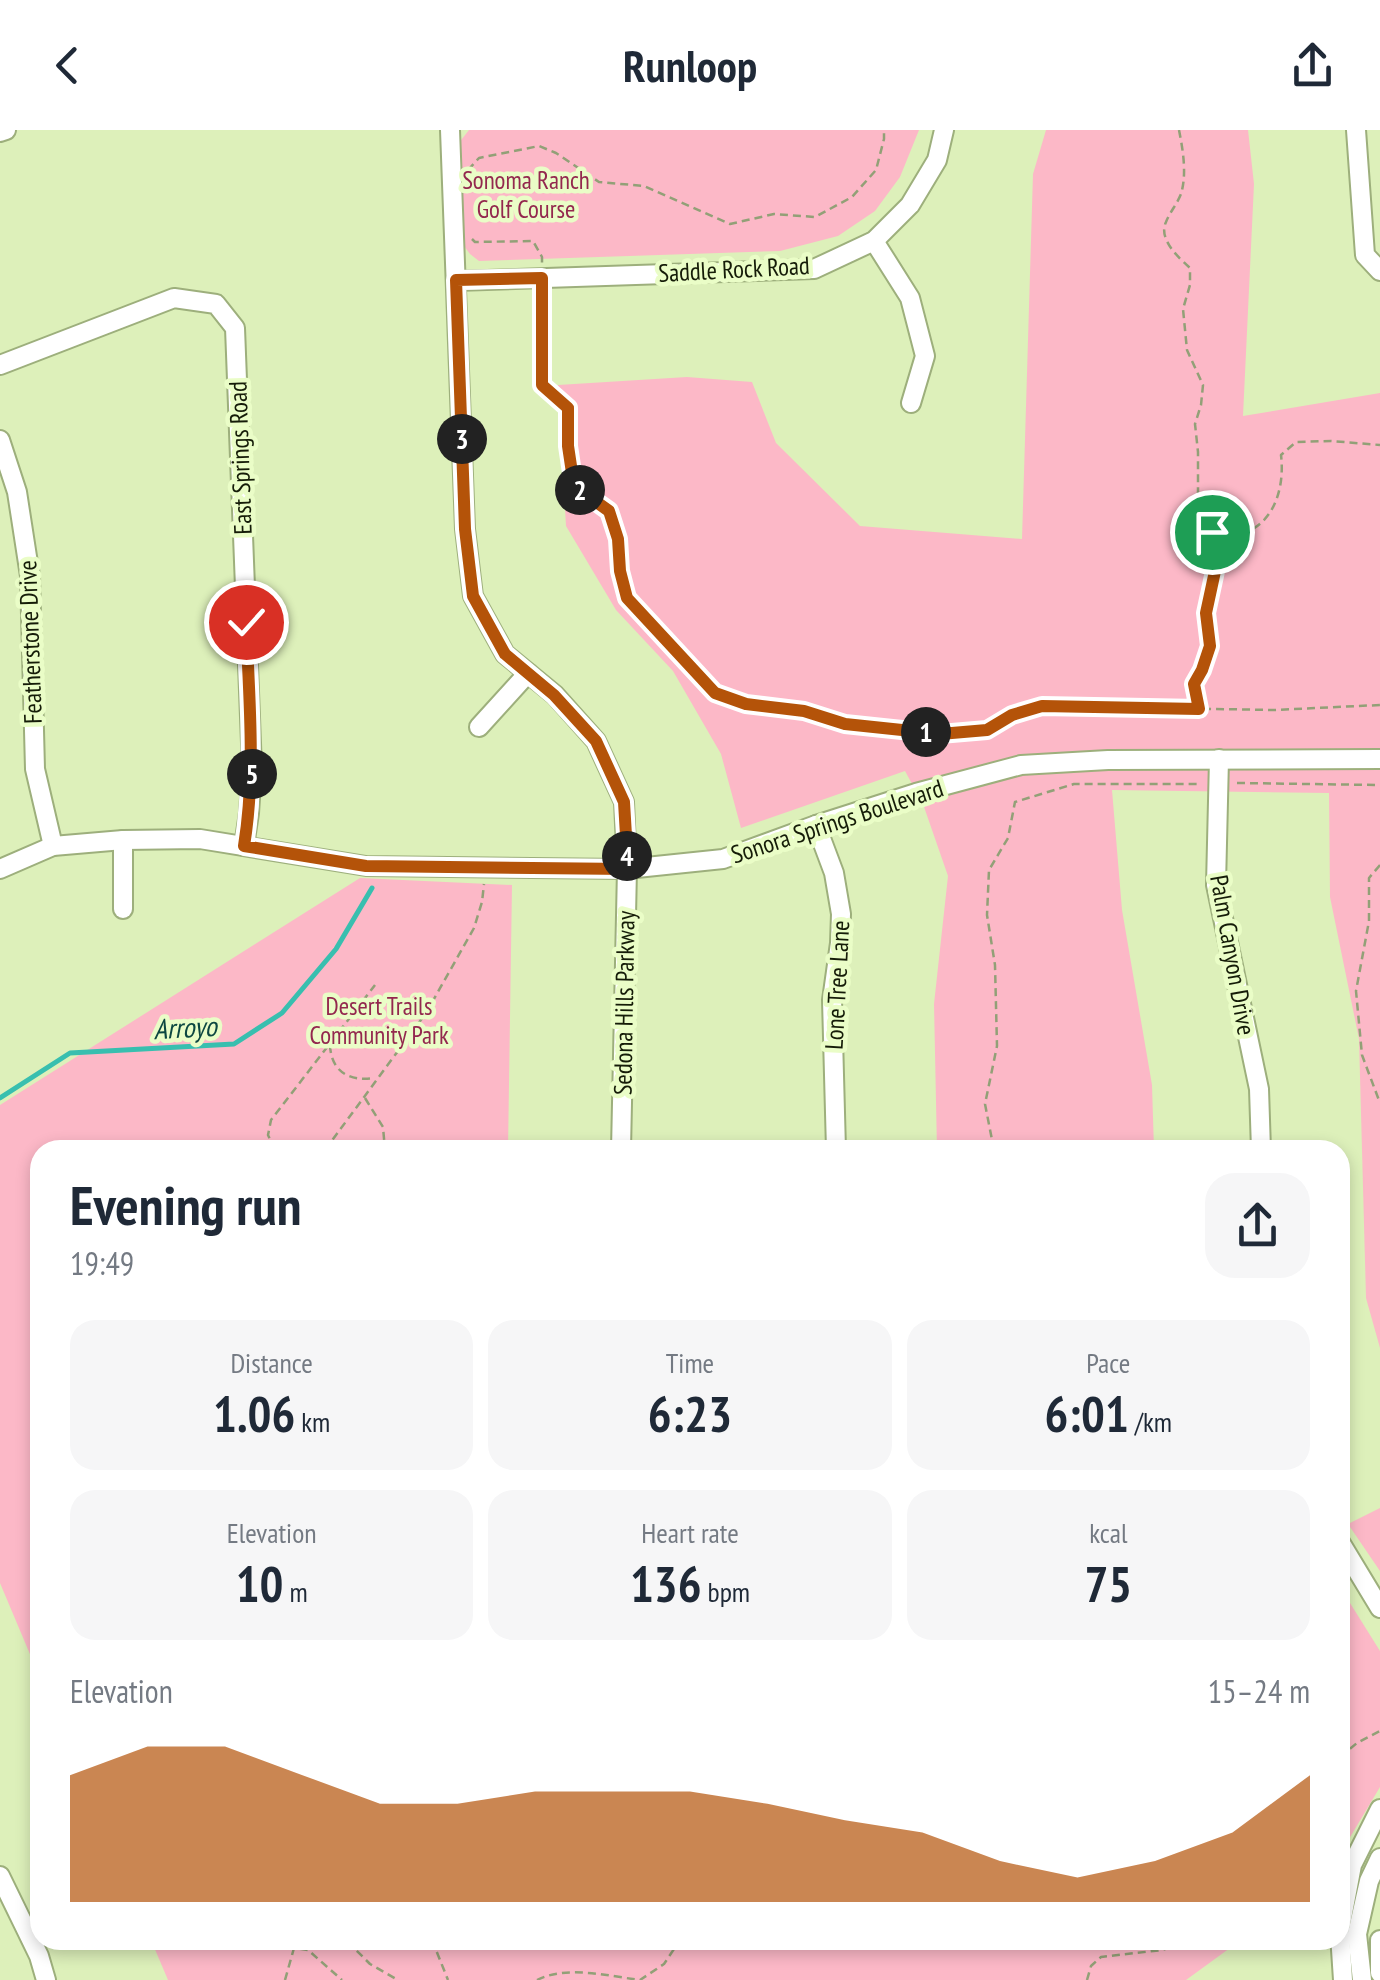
<!DOCTYPE html>
<html lang="en">
<head>
<meta charset="utf-8">
<style>
	:root { --surface:#fff; --page:#f6f6f7; --text:#1f2937; --muted:#747a83; --accent:#b45309 }
	body { margin:0; font-family:"PT Sans Narrow",sans-serif; background:var(--page); color:var(--text); height:100vh; display:flex; flex-direction:column; font-size:38px; white-space:nowrap }
	* { box-sizing:border-box; margin:0 }
	p { font-size:32px; color:var(--muted) }
	.icon { flex:none; width:55px; height:55px; fill:none; stroke:currentColor; stroke-width:2; stroke-linecap:round; stroke-linejoin:round }
	.map { position:relative; flex:1; overflow:hidden }
	.details { position:absolute; left:30px; top:1010px; width:1320px; height:810px; display:flex; flex-direction:column; background:var(--surface); border-radius:30px; box-shadow:0 5px 15px #0003 }
	.details>* { flex:none }
	.pin { position:absolute; display:grid; place-items:center; width:85px; height:85px; color:#fff; margin:-42px; border:5px solid #fff; border-radius:50%; box-shadow:0 2px 10px #0007 }
	.km { position:absolute; width:50px; height:50px; margin:-25px; border-radius:50%; background:#222; color:#fff; font-size:28px; line-height:50px; text-align:center }
	.round { display:grid; place-items:center; flex:none; width:105px; height:105px; border-radius:30px; background:var(--page) }
	.head { display:flex; align-items:center; justify-content:space-between; height:170px; padding:0 40px }
	h1 { font-size:55px; font-weight:600; line-height:75px }
	.figures { display:grid; grid-template-columns:repeat(3,1fr); gap:15px; height:170px; padding:10px 40px }
	.figures div { display:grid; align-content:center; border-radius:25px; background:var(--page); text-align:center }
	.figures b { font-size:50px; font-weight:600 }
	.figures small { font-size:28px; font-weight:400 }
	.figures p { font-size:28px }
	.chart { height:280px; padding:20px 40px }
	.chart p { display:flex; justify-content:space-between }
	.chart svg { width:100%; height:180px; margin-top:10px; fill:var(--accent); opacity:.7 }
	header { display:flex; justify-content:space-between; align-items:center; height:130px; padding:0 40px; background:var(--surface); font-size:45px; font-weight:600 }
	.map>svg:first-child { display:block }
</style>
</head>
<body>
<header><svg class="icon" aria-label="back" viewBox="0 0 24 24"><path d="M15 5l-7 7 7 7"/></svg>Runloop<svg class="icon" aria-label="share" viewBox="0 0 24 24"><path d="M12 15V3M7 8l5-5 5 5M5 13v7h14v-7"/></svg></header>
<div class="map">
<svg width="1380" height="1850" viewBox="0 0 1380 1850">
	<rect width="100%" height="100%" fill="#ddf0ba"/>
	<!-- green -->
	<g fill="#fcb8c7">
		<polygon points="469,0 919,0 900,47 875,81 838,106 780,121 479,131 470,124 461,112 458,14"/>
		<polygon points="1046,0 1248,0 1254,54 1243,286 1380,263 1380,1218 1366,1168 1359,909 1330,767 1329,663 1112,660 1122,780 1152,955 1154,1020 937,1020 934,874 948,746 923,674 905,641 741,698 721,624 673,541 616,480 566,396 558,255 687,247 752,252 776,313 860,396 1022,409 1033,44"/>
		<polygon points="360,748 512,755 508,1020 40,1020 40,1548 0,1453 0,975"/>
		<polygon points="1380,1378 1380,1441 1348,1394"/>
		<polygon points="1340,1457 1380,1521 1380,1657 1340,1724"/>
		<polygon points="151,1810 1241,1810 1186,1850 168,1850"/>
	</g>
	<g fill="none" stroke-linecap="round" stroke-linejoin="round">
		<!-- stream -->
		<polyline stroke="#38bfaf" stroke-width="5" points="0,968 70,923 234,914 282,883 336,819 372,758"/>
		<defs>
			<g id="minor">
				<polyline points="450,0 465,399 473,466 505,524 555,565 596,611 624,672 627,739 621,1020"/>
				<polyline points="1356,0 1365,125 1380,141"/>
				<polyline points="0,2 6,0"/>
				<polyline points="874,111 910,168 925,226 911,273"/>
				<polyline points="456,151 814,139 874,111 910,75 937,30 944,0"/>
				<polyline points="0,235 174,168 216,174 235,198 252,639 249,683 244,716"/>
				<polyline points="0,310 17,362 30,446 35,639 53,716"/>
				<polyline points="479,597 528,543"/>
				<polyline points="1219,629 1216,755 1259,959 1261,1020"/>
				<polyline points="816,695 834,743 841,784 840,813 832,870 836,1020"/>
				<polyline points="0,739 53,716 123,710 200,709 366,736 627,739 723,729 816,695 916,663 1021,635 1108,630 1380,629"/>
				<polyline points="123,779 123,710"/>
				<polyline points="1340,1412 1380,1478"/>
				<polyline points="0,1746 39,1826 46,1850"/>
				<polyline points="1340,1799 1352,1735 1380,1679"/>
				<polyline points="1340,1804 1343,1850"/>
				<polyline points="1380,1810 1380,1843"/>
				<polyline points="1362,1850 1357,1804 1369,1751 1380,1728"/>
			</g>
		</defs>
		<!-- minor casing -->
		<use href="#minor" stroke="#9daf7c" stroke-width="22"/>
		<!-- path -->
		<g stroke="#92a077" stroke-width="2.5" stroke-dasharray="8 5" stroke-linecap="butt">
			<path d="M 1179,0 C 1183,20 1187,44 1181,64 C 1177,74 1170,82 1166,92 C 1158,109 1178,127 1190,138 L 1190,155 L 1183,179 L 1187,220 L 1203,255 L 1201,275 L 1195,294 L 1198,322 L 1198,373 L 1212,402 C 1219,403 1230,406 1237,405 C 1274,397 1285,358 1281,325 L 1296,312 L 1331,311 L 1380,315"/>
			<polyline points="468,40 479,28 539,16 556,23 599,52 644,56 730,94 774,84 815,87 852,67 876,40 884,9 884,0"/>
			<polyline points="472,109 475,112 533,111 542,127 542,133"/>
			<polyline points="542,166 542,255 568,279 568,315 574,356 609,381 618,409 620,441 627,467 715,563 746,574 805,581 845,594 940,603 987,600 1011,585 1042,576 1274,580 1380,575"/>
			<polyline points="1199,578 1194,554 1202,540 1210,517 1207,483 1223,403"/>
			<polyline points="1237,653 1380,655"/>
			<polyline points="1380,735 1369,748 1369,791 1356,861 1362,925 1380,973"/>
			<path d="M 330,915 C 331,942 350,952 375,948"/>
			<polyline points="365,968 383,997 385,1020"/>
			<polyline points="275,1020 268,1005 271,990 375,855"/>
			<polyline points="325,1020 426,883 474,798 482,772 484,754"/>
			<polyline points="994,1020 985,974 997,916 995,835 987,785 989,740 1008,708 1015,672 1074,654 1199,654"/>
			<polyline points="1340,1627 1357,1613 1380,1601"/>
			<polyline points="356,1810 353,1817 370,1834 398,1850"/>
			<polyline points="432,1810 448,1850"/>
			<polyline points="285,1850 294,1818 308,1820 342,1850"/>
			<path d="M 537,1850 C 567,1835 608,1846 640,1850 L 664,1834 L 680,1810"/>
			<polyline points="1087,1850 1091,1836 1101,1827 1162,1820 1194,1810"/>
		</g>
		<!-- minor -->
		<use href="#minor" stroke="#fff" stroke-width="18"/>
	</g>
	<g fill="none" stroke-linecap="round" stroke-linejoin="round">
		<defs>
			<path id="route" d="M 246,492 C 249,567 256,642 244,716 L 366,736 L 628,739 L 624,672 L 596,611 L 554,565 L 505,524 L 473,466 L 465,399 L 456,150 L 542,148 L 542,255 L 568,278 L 568,316 L 574,356 L 609,381 L 618,409 L 620,441 L 627,468 L 715,563 L 746,574 L 804,581 L 845,594 L 940,604 L 987,600 L 1012,585 L 1042,576 L 1199,579 L 1194,554 L 1202,540 L 1210,516 L 1206,483 L 1223,404 L 1212,402"/>
		</defs>
		<!-- route casing -->
		<use href="#route" stroke="#fff" stroke-width="20"/>
		<!-- route -->
		<use href="#route" stroke="#b45309" stroke-width="12"/>
	</g>
	<g text-anchor="middle" dominant-baseline="central" stroke-width="9" stroke-linejoin="round" paint-order="stroke">
		<!-- park labels -->
		<g font-size="25" fill="#93284e" stroke="#eafdc7">
			<text x="526" y="50">Sonoma Ranch<tspan x="526" dy="29">Golf Course</tspan></text>
			<text x="379" y="876">Desert Trails<tspan x="379" dy="29">Community Park</tspan></text>
		</g>
		<!-- street labels -->
		<g font-size="25" fill="#151c08" stroke="#eafdc7">
			<text transform="translate(734 139) rotate(-3)">Saddle Rock Road</text>
			<text transform="translate(240 328) rotate(-92)">East Springs Road</text>
			<text transform="translate(30 512) rotate(-92)">Featherstone Drive</text>
			<text transform="translate(837 691) rotate(-18)">Sonora Springs Boulevard</text>
			<text transform="translate(1233 825) rotate(80)">Palm Canyon Drive</text>
			<text transform="translate(837 855) rotate(-87)">Lone Tree Lane</text>
			<text transform="translate(624 873) rotate(-89)">Sedona Hills Parkway</text>
		</g>
		<!-- water labels -->
		<g font-size="28" font-style="italic" fill="#0d4741" stroke="#eafdc7">
			<text transform="translate(185 897) rotate(-3)">Arroyo</text>
		</g>
	</g>
</svg>
<div class="pin" style="left:1212px;top:402px;background:#1e9e55"><svg class="icon" aria-label="arrive" viewBox="0 0 24 24"><path d="M6 21V4h12l-3 4 3 4H6"/></svg></div>
<div class="pin" style="left:246px;top:492px;background:#d93025"><svg class="icon" aria-label="check" viewBox="0 0 24 24"><path d="M5 12l5 5 9-10"/></svg></div>
<b class="km" style="left:926px;top:602px">1</b>
<b class="km" style="left:580px;top:360px">2</b>
<b class="km" style="left:462px;top:309px">3</b>
<b class="km" style="left:627px;top:726px">4</b>
<b class="km" style="left:252px;top:644px">5</b>
<section class="details">
<div class="head"><div><h1>Evening run</h1><p>19:49</p></div><a class="round"><svg class="icon" aria-label="share" viewBox="0 0 24 24"><path d="M12 15V3M7 8l5-5 5 5M5 13v7h14v-7"/></svg></a></div>
<div class="figures">
<div><p>Distance</p><b>1.06<small> km</small></b></div>
<div><p>Time</p><b>6:23</b></div>
<div><p>Pace</p><b>6:01<small> /km</small></b></div>
</div>
<div class="figures">
<div><p>Elevation</p><b>10<small> m</small></b></div>
<div><p>Heart rate</p><b>136<small> bpm</small></b></div>
<div><p>kcal</p><b>75</b></div>
</div>
<div class="chart"><p><span>Elevation</span>15–24 m</p>
<svg viewBox="0 0 160 44" preserveAspectRatio="none"><path d="M0 44V13L10 6L20 6L30 13L40 20L50 20L60 17L70 17L80 17L90 20L100 24L110 27L120 34L130 38L140 34L150 27L160 13V44z"/></svg>
</div>
</section>
</div>
</body>
</html>
